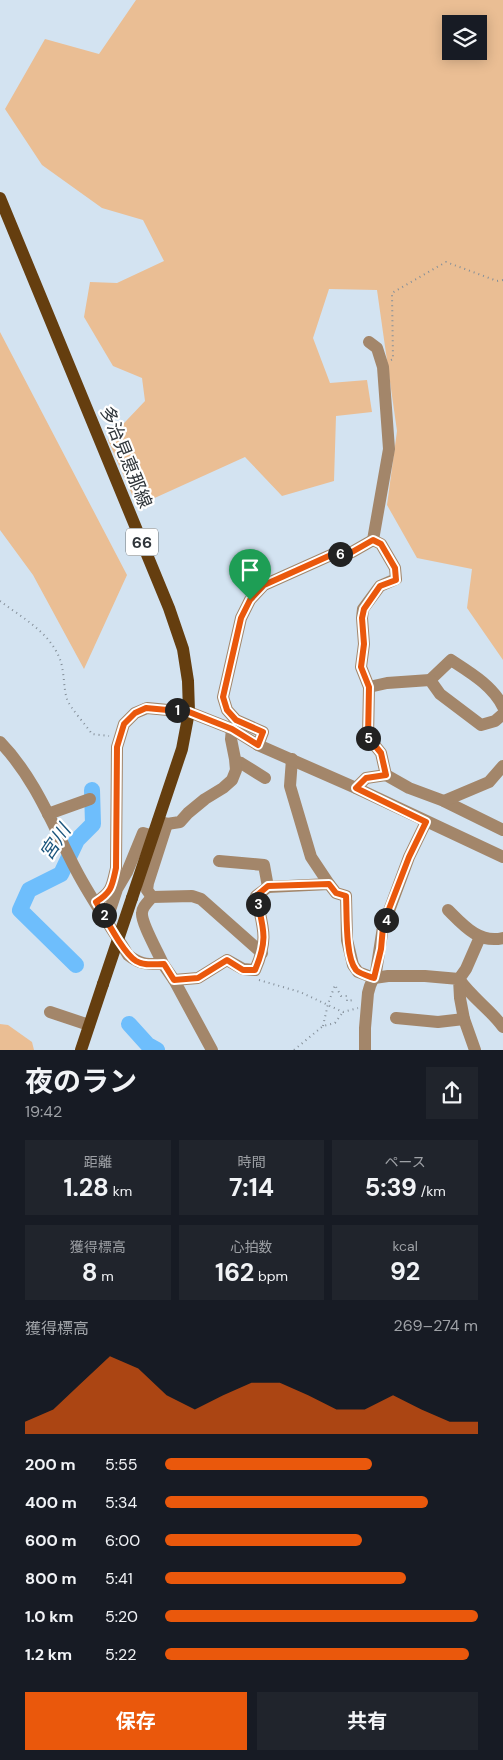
<!DOCTYPE html>
<html lang="ja">
<head>
<meta charset="utf-8">
<style>
	:root { --surface:#171b24; --page:#20242c; --text:#f1f3f6; --muted:#9ea1a6; --accent:#ea580c }
	body { margin:0; font-family:"DM Sans","Noto Sans JP",sans-serif; background:var(--page); color:var(--text); height:100vh; display:flex; flex-direction:column; font-size:19px; white-space:nowrap }
	* { box-sizing:border-box; margin:0 }
	p { font-size:16px; color:var(--muted) }
	.icon { flex:none; width:28px; height:28px; fill:none; stroke:currentColor; stroke-width:2; stroke-linecap:round; stroke-linejoin:round }
	.map { position:relative; height:1050px; overflow:hidden }
	.side { display:flex; flex-direction:column; background:var(--surface); flex:1 }
	.side>* { flex:none }
	.tools { position:absolute; left:442px; top:15px; display:grid; gap:10px }
	.tools a { display:grid; place-items:center; width:45px; height:45px; border-radius:0px; background:var(--surface); box-shadow:0 2px 12px #0003; font-size:25px }
	.pin { position:absolute; display:grid; place-items:center; width:42px; height:42px; color:#fff; margin:-51px -21px; border-radius:50% 50% 50% 0; rotate:-45deg; box-shadow:0 0 5px #0007 }
	.pin .icon { rotate:45deg }
	.km { position:absolute; width:25px; height:25px; margin:-12px; border-radius:50%; background:#222; color:#fff; font-size:14px; line-height:25px; text-align:center }
	.round { display:grid; place-items:center; flex:none; width:52px; height:52px; border-radius:0px; background:var(--page) }
	.overview { display:flex; align-items:center; justify-content:space-between; height:85px; padding:0 25px }
	h1 { font-size:28px; font-weight:700; line-height:38px }
	.metrics { display:grid; grid-template-columns:repeat(3,1fr); gap:8px; height:85px; padding:5px 25px }
	.metrics div { display:grid; align-content:center; border-radius:0px; background:var(--page); text-align:center }
	.metrics b { font-size:25px; font-weight:700 }
	.metrics small { font-size:14px; font-weight:400 }
	.metrics p { font-size:14px }
	.chart { height:140px; padding:10px 25px }
	.chart p { display:flex; justify-content:space-between }
	.chart svg { width:100%; height:90px; margin-top:5px; fill:var(--accent); opacity:.7 }
	.cta { display:flex; gap:10px; margin-top:auto; padding:10px 25px }
	.cta a { flex:1; height:58px; border-radius:0px; background:var(--accent); color:#fff; font-size:20px; font-weight:700; line-height:58px; text-align:center }
	.cta a+a { background:var(--page); color:var(--text) }
	ul { padding:0 25px; list-style:none; font-size:16px }
	li { display:grid; grid-template-columns:80px 60px 1fr; align-items:center; height:38px }
	li i { height:12px; border-radius:6px; background:var(--accent) }
	.map>svg:first-child { display:block }
</style>
</head>
<body>
<div class="map">
<svg width="503" height="1050" viewBox="0 0 503 1050">
	<rect width="100%" height="100%" fill="#d3e3f1"/>
	<!-- green -->
	<g fill="#eabe94" fill-rule="evenodd">
		<path d="M 136,0 L 503,0 L 503,660 L 467,608 L 472,569 L 417,558 L 387,505 L 397,431 L 377,290 L 329,289 L 313,338 L 330,383 L 367,380 L 372,412 L 336,416 L 334,481 L 282,496 L 245,457 L 137,506 L 108,440 L 145,401 L 142,378 L 113,366 L 84,317 L 90,282 L 117,283 L 164,261 L 143,220 L 102,208 L 42,165 L 5,109 L 45,39 L 99,54 ZM 451,24 L 479,24 L 479,51 L 451,51 Z"/>
		<polygon points="0,332 127,575 84,669 33,575 0,530"/>
		<polygon points="0,1024 8,1025 32,1042 34,1050 0,1050"/>
	</g>
	<g fill="none" stroke-linecap="round" stroke-linejoin="round">
		<!-- river -->
		<g stroke="#6ebefc" stroke-width="16">
			<polyline points="76,965 20,910 29,890 61,874 77,840 93,824 92,790"/>
			<polyline points="129,1024 148,1045 157,1050"/>
		</g>
		<!-- path -->
		<g stroke="#848f99" stroke-width="2" stroke-dasharray="1 4" stroke-linecap="butt">
			<polyline points="391,360 393,359 392,293 446,262 497,281 503,280"/>
			<path d="M 0,601 C 21,617 48,631 59,657 C 65,670 63,688 67,699 C 70,708 86,725 92,734 L 109,736"/>
			<polyline points="259,980 300,992 343,1012 358,1008"/>
			<polyline points="323,1026 328,1004 335,985 341,996 347,996 347,1001 353,1000"/>
			<polyline points="294,1050 323,1026 335,1023 343,1012"/>
		</g>
		<!-- minor -->
		<g stroke="#a3866a" stroke-width="12">
			<polyline points="369,342 377,348 383,367 389,449 373,540"/>
			<polyline points="373,540 381,544 395,568 396,579 380,586 363,609 362,618 364,644 361,667 369,687 368,737 381,753 386,775"/>
			<path d="M 430,680 L 451,660 C 471,673 493,686 503,707"/>
			<polyline points="369,687 387,683 430,680 440,694 481,725 495,721 503,714"/>
			<path d="M 0,742 C 35,778 53,826 76,870 C 91,899 111,927 128,955 C 141,965 147,964 163,964 L 174,980 L 212,1050"/>
			<polyline points="258,745 263,732 236,720 227,710 223,697 241,618 250,600 264,585 331,555 352,552 373,540"/>
			<polyline points="292,759 290,786 311,857 329,884"/>
			<polyline points="236,762 241,763 265,778"/>
			<polyline points="356,788 366,778 386,775 409,788 444,801 503,830"/>
			<polyline points="444,801 489,782 503,766"/>
			<polyline points="48,814 90,799"/>
			<polyline points="158,821 167,824 180,822 188,813 205,799 223,788 232,780 236,770 235,759 231,739 232,729"/>
			<polyline points="219,861 264,865 268,887"/>
			<polyline points="152,897 147,890 148,883 167,824"/>
			<path d="M 96,902 C 112,892 112,886 116,868 L 117,747 L 124,724 L 135,713 L 147,708 L 189,712 L 232,729 L 258,745 L 356,788 L 503,857"/>
			<path d="M 448,910 C 463,925 479,944 503,938"/>
			<polyline points="104,915 110,910 117,889 127,872 143,833 153,836"/>
			<path d="M 480,937 L 466,969 L 459,979 C 472,998 490,1009 503,1027"/>
			<path d="M 163,964 C 159,954 141,923 142,913 C 142,907 148,902 152,897 L 192,896 L 201,899 L 262,953"/>
			<path d="M 174,980 L 198,978 L 227,960 L 243,969 L 255,970 C 269,938 263,928 256,896 L 268,887 L 329,884 L 336,893 L 346,896 L 347,940 L 353,965 L 358,972 L 374,978 L 388,976 L 425,976 L 459,979 L 460,998 L 464,1019 L 475,1050"/>
			<polyline points="50,1012 89,1025"/>
			<polyline points="396,1018 438,1022 464,1019"/>
			<polyline points="365,1050 365,1028 368,993 370,986 376,972 383,927 409,857 426,822"/>
		</g>
		<!-- major -->
		<g stroke="#653e0f" stroke-width="12">
			<polyline points="0,198 169,608 183,649 188,681 189,712 182,749 132,898"/>
			<polyline points="81,1050 103,984"/>
		</g>
		<!-- major-bridge -->
		<polyline stroke="#653e0f" stroke-width="12" points="103,984 132,898"/>
	</g>
	<g fill="none" stroke-linecap="round" stroke-linejoin="round">
		<defs>
			<path id="route" d="M 373,540 L 381,544 L 395,568 L 396,580 L 380,586 L 364,609 L 362,618 L 364,644 L 361,667 L 369,687 L 368,737 L 381,753 L 386,775 L 366,778 L 356,788 L 426,822 L 409,857 L 389,909 L 383,927 L 381,949 L 374,978 C 368,976 360,974 356,970 C 345,957 347,913 346,896 L 336,893 L 329,884 L 268,886 L 256,896 C 263,928 269,938 255,970 L 243,970 L 227,960 L 198,978 L 174,980 L 164,964 C 155,964 144,966 136,961 C 123,953 105,917 96,902 C 112,892 112,886 116,868 L 117,747 L 124,724 L 135,713 L 146,708 L 189,712 L 232,729 L 258,745 L 263,732 L 236,720 L 227,710 L 223,697 L 241,618 L 250,600 L 264,585 L 331,555 L 352,552 Z"/>
		</defs>
		<!-- route casing -->
		<use href="#route" stroke="#fff" stroke-width="10"/>
		<!-- route -->
		<use href="#route" stroke="#ea580c" stroke-width="6"/>
	</g>
	<g text-anchor="middle" dominant-baseline="central" stroke-width="4.5" stroke-linejoin="round" paint-order="stroke">
		<!-- shield labels -->
		<rect fill="#fff" stroke="#6d7275" stroke-width="1" x="126" y="528.5" width="32" height="27" rx="4"/>
		<g font-size="16" font-weight="bold" fill="#2f353a">
			<text x="142" y="542">66</text>
		</g>
		<!-- street labels -->
		<g font-size="18" fill="#2f353a" stroke="#fff">
			<text transform="translate(126 457) rotate(68)">多治見恵那線</text>
		</g>
		<!-- water labels -->
		<g font-size="19" font-style="italic" fill="#1b557d" stroke="#fff">
			<text transform="translate(55 842) rotate(-56)">宮川</text>
		</g>
	</g>
</svg>
<div class="tools">
<a><svg class="icon" aria-label="layers" viewBox="0 0 24 24"><path d="M12 4l9 5-9 5-9-5zM3 14l9 5 9-5"/></svg></a>
</div>
<div class="pin" style="left:250px;top:600px;background:#1e9e55"><svg class="icon" aria-label="arrive" viewBox="0 0 24 24"><path d="M6 21V4h12l-3 4 3 4H6"/></svg></div>
<b class="km" style="left:177px;top:710px">1</b>
<b class="km" style="left:104px;top:915px">2</b>
<b class="km" style="left:258px;top:904px">3</b>
<b class="km" style="left:386px;top:920px">4</b>
<b class="km" style="left:368px;top:738px">5</b>
<b class="km" style="left:340px;top:554px">6</b>
</div>
<section class="side">
<div class="overview"><div><h1>夜のラン</h1><p>19:42</p></div><a class="round"><svg class="icon" aria-label="share" viewBox="0 0 24 24"><path d="M12 15V3M7 8l5-5 5 5M5 13v7h14v-7"/></svg></a></div>
<div class="metrics">
<div><p>距離</p><b>1.28<small> km</small></b></div>
<div><p>時間</p><b>7:14</b></div>
<div><p>ペース</p><b>5:39<small> /km</small></b></div>
</div>
<div class="metrics">
<div><p>獲得標高</p><b>8<small> m</small></b></div>
<div><p>心拍数</p><b>162<small> bpm</small></b></div>
<div><p>kcal</p><b>92</b></div>
</div>
<div class="chart"><p><span>獲得標高</span>269–274 m</p>
<svg viewBox="0 0 160 44" preserveAspectRatio="none"><path d="M0 44V38L10 32L20 19L30 6L40 12L50 25L60 32L70 25L80 19L90 19L100 25L110 32L120 32L130 25L140 32L150 38L160 38V44z"/></svg>
</div>
<ul>
<li><b>200 m</b>5:55<i style="width:66%"></i></li>
<li><b>400 m</b>5:34<i style="width:84%"></i></li>
<li><b>600 m</b>6:00<i style="width:63%"></i></li>
<li><b>800 m</b>5:41<i style="width:77%"></i></li>
<li><b>1.0 km</b>5:20<i style="width:100%"></i></li>
<li><b>1.2 km</b>5:22<i style="width:97%"></i></li>
</ul>
<div class="cta"><a>保存</a><a>共有</a></div>
</section>
</body>
</html>
